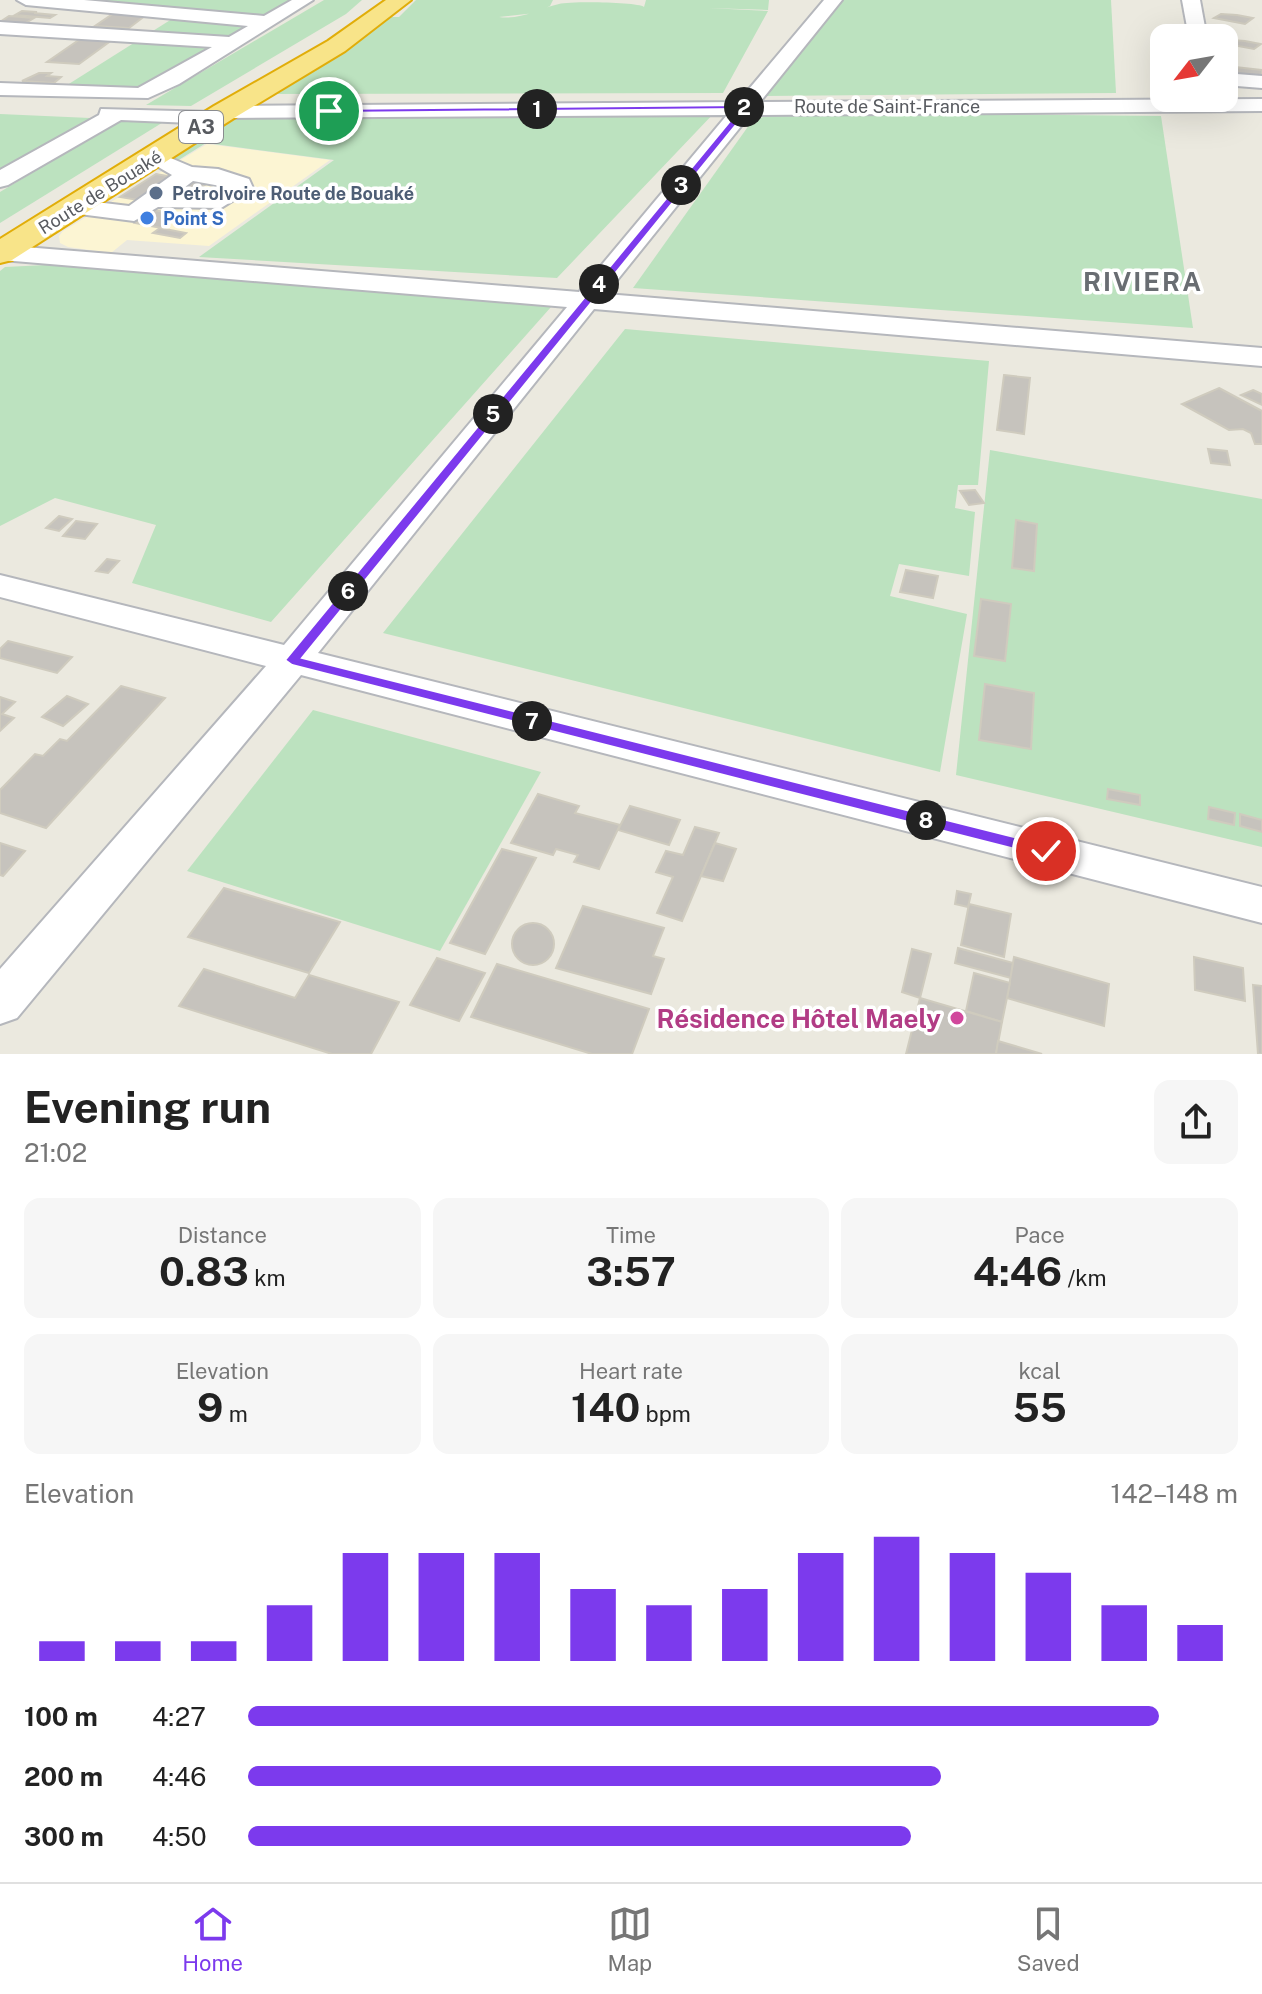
<!DOCTYPE html>
<html lang="en">
<head>
<meta charset="utf-8">
<style>
	:root { --surface:#fff; --page:#f6f6f6; --text:#222; --muted:#767676; --line:#e0e0e0; --accent:#7c3aed }
	body { margin:0; font-family:"Public Sans",sans-serif; background:var(--page); color:var(--text); height:100vh; display:flex; flex-direction:column; font-size:30px; white-space:nowrap }
	* { box-sizing:border-box; margin:0 }
	p { font-size:26px; color:var(--muted) }
	.icon { flex:none; width:44px; height:44px; fill:none; stroke:currentColor; stroke-width:2; stroke-linecap:round; stroke-linejoin:round }
	.map { position:relative; height:1054px; overflow:hidden }
	.drawer { display:flex; flex-direction:column; background:var(--surface); flex:1 }
	.drawer>* { flex:none }
	.needle { width:52px; rotate:239deg }
	.controls { position:absolute; left:1150px; top:24px; display:grid; gap:16px }
	.controls a { display:grid; place-items:center; width:88px; height:88px; border-radius:16px; background:var(--surface); box-shadow:0 8px 32px #0002; font-size:40px }
	.pin { position:absolute; display:grid; place-items:center; width:68px; height:68px; color:#fff; margin:-34px; border:4px solid #fff; border-radius:50%; box-shadow:0 2px 8px #0007 }
	.km { position:absolute; width:40px; height:40px; margin:-20px; border-radius:50%; background:#222; color:#fff; font-size:22px; line-height:40px; text-align:center }
	.round { display:grid; place-items:center; flex:none; width:84px; height:84px; border-radius:16px; background:var(--page) }
	.overview { display:flex; align-items:center; justify-content:space-between; height:136px; padding:0 24px }
	h1 { font-size:44px; font-weight:700; line-height:60px }
	.stats { display:grid; grid-template-columns:repeat(3,1fr); gap:12px; height:136px; padding:8px 24px }
	.stats div { display:grid; align-content:center; border-radius:16px; background:var(--page); text-align:center }
	.stats b { font-size:40px; font-weight:700 }
	.stats small { font-size:22px; font-weight:400 }
	.stats p { font-size:22px }
	.chart { height:224px; padding:16px 24px }
	.chart p { display:flex; justify-content:space-between }
	.chart svg { width:100%; height:144px; margin-top:8px; stroke:var(--accent); stroke-width:6 }
	ul { padding:0 24px; list-style:none; font-size:26px }
	li { display:grid; grid-template-columns:128px 96px 1fr; align-items:center; height:60px }
	li i { height:20px; border-radius:10px; background:var(--accent) }
	.tabs { display:flex; justify-content:space-around; align-items:center; height:112px; border-top:2px solid var(--line); background:var(--surface); font-size:22px; color:var(--muted) }
	.tabs a { display:grid; justify-items:center; gap:4px }
	.tabs .selected { color:var(--accent) }
	.map>svg:first-child { display:block }
</style>
</head>
<body>
<div class="map">
<svg width="1262" height="1054" viewBox="0 0 1262 1054">
	<rect width="100%" height="100%" fill="#ebe9df"/>
	<!-- commercial -->
	<polygon fill="#fcf5d3" points="207,144 330,160 209,246 127,240 111,253 68,247 60,243 59,236 63,231"/>
	<!-- green -->
	<g fill="#bce2bf">
		<polygon points="62,0 297,0 130,91 64,87 183,12"/>
		<polygon points="324,0 362,0 346,14 191,106 146,105"/>
		<path d="M 416,0 L 553,0 L 550,6 L 535,13 L 499,17 C 521,20 538,9 559,4 C 571,1 638,2 644,7 L 646,0 L 769,0 L 768,10 L 708,8 L 768,11 L 723,93 L 267,94 L 387,17 L 399,17 Z"/>
		<polygon points="841,0 1111,0 1116,93 765,96"/>
		<polygon points="716,111 557,278 199,257 334,160 206,143 177,161 158,157 225,113"/>
		<polygon points="777,112 1161,116 1193,328 633,288 752,121"/>
		<polygon points="0,114 90,118 88,124 0,173"/>
		<polygon points="127,116 165,121 0,223 0,192"/>
		<polygon points="66,264 551,307 271,622 132,583 156,525 55,498 0,526 0,271 5,267"/>
		<polygon points="625,329 989,361 978,485 958,485 955,508 975,512 969,576 899,564 890,596 967,614 940,772 383,633"/>
		<polygon points="990,450 1262,499 1262,847 956,775"/>
		<polygon points="313,710 541,772 440,951 187,871"/>
	</g>
	<!-- building -->
	<g fill="#c6c3bd" stroke="#cfcbbe" stroke-width="2">
		<polygon points="22,11 37,12 34,13 55,15 50,18 15,15"/>
		<polygon points="117,11 150,12 129,28 95,26"/>
		<polygon points="1221,14 1237,15 1253,18 1245,24 1214,18"/>
		<polygon points="9,16 34,18 24,24 0,22"/>
		<polygon points="86,35 116,37 79,64 47,62"/>
		<polygon points="1232,40 1245,41 1261,44 1254,49 1227,44"/>
		<polygon points="1235,67 1262,70 1262,74 1256,78 1228,71"/>
		<polygon points="39,73 51,73 47,76 61,77 54,83 22,81"/>
		<polygon points="156,174 173,177 138,200 120,197"/>
		<polygon points="194,179 210,181 188,198 171,196"/>
		<polygon points="154,210 180,215 161,228 135,223"/>
		<polygon points="160,228 186,233 180,238 153,233"/>
		<polygon points="1004,375 1030,378 1024,434 997,430"/>
		<polygon points="1219,388 1262,411 1262,444 1255,444 1251,433 1243,429 1229,430 1182,404"/>
		<polygon points="1253,390 1262,394 1262,405 1241,395"/>
		<polygon points="1208,449 1227,451 1230,465 1211,463"/>
		<polygon points="975,490 984,503 969,505 960,491"/>
		<polygon points="59,516 72,519 59,531 46,528"/>
		<polygon points="1016,520 1037,524 1034,571 1012,568"/>
		<polygon points="76,521 97,524 85,539 63,536"/>
		<polygon points="107,559 119,561 108,573 96,571"/>
		<polygon points="906,570 938,576 933,598 900,592"/>
		<polygon points="981,599 1011,604 1005,661 974,656"/>
		<polygon points="8,641 72,657 57,673 0,658 0,649"/>
		<polygon points="985,684 1034,693 1031,749 979,740"/>
		<polygon points="121,686 165,698 46,828 0,813 0,790 35,754 43,756 60,739 67,741"/>
		<polygon points="67,696 88,704 63,726 42,717"/>
		<polygon points="0,697 15,702 2,714 14,718 0,731"/>
		<polygon points="1108,789 1140,795 1140,805 1107,799"/>
		<polygon points="538,794 579,806 575,813 620,825 599,869 574,862 578,855 556,849 553,855 511,843"/>
		<polygon points="630,806 680,820 669,845 618,830"/>
		<polygon points="1209,807 1235,813 1234,825 1208,819"/>
		<polygon points="1240,814 1262,820 1262,832 1240,826"/>
		<polygon points="695,827 719,833 682,921 657,913 673,877 656,872 666,851 683,855"/>
		<polygon points="0,843 25,851 3,876 0,875"/>
		<polygon points="715,843 736,849 723,881 701,876"/>
		<polygon points="502,849 536,858 485,954 450,943"/>
		<polygon points="224,888 340,922 309,973 188,937"/>
		<polygon points="957,891 971,894 968,907 955,904"/>
		<polygon points="969,904 1011,914 1004,957 961,945"/>
		<polygon points="583,906 664,928 653,956 664,959 651,994 556,968"/>
		<circle cx="533" cy="944" r="21"/>
		<polygon points="958,948 1013,963 1011,978 955,963"/>
		<polygon points="912,949 931,954 920,998 902,992"/>
		<polygon points="1014,957 1109,984 1104,1026 1007,998"/>
		<polygon points="1194,957 1243,968 1245,1001 1195,990"/>
		<polygon points="437,958 485,973 459,1021 410,1005"/>
		<polygon points="497,964 649,1009 632,1054 592,1054 471,1017"/>
		<polygon points="204,969 295,998 309,975 399,1002 371,1054 332,1054 179,1006"/>
		<polygon points="974,973 1010,983 1002,1022 966,1011"/>
		<polygon points="1253,985 1262,986 1262,1054 1258,1054"/>
		<polygon points="920,998 1002,1022 996,1054 906,1054"/>
		<polygon points="998,1041 1042,1054 996,1054"/>
	</g>
	<g fill="none" stroke-linecap="round" stroke-linejoin="round">
		<defs>
			<g id="minor">
				<polygon points="17,0 84,0 264,16 292,0 313,0 179,84 148,98 0,95 0,83 138,88 212,47 0,34 0,22 229,37 248,26 26,5"/>
				<polygon points="824,0 842,0 760,102 1262,99 1262,111 750,115 606,294 1262,348 1262,366 594,309 318,653 1262,887 1262,923 301,675 17,1018 0,1024 0,969 266,666 0,597 0,575 284,645 567,307 2,260 0,245 579,292 727,115 225,118 215,124 121,120 8,185 0,187 0,170 99,115 101,109 214,112 224,106 738,102"/>
				<polygon points="1182,0 1200,0 1207,38 1189,38"/>
				<polygon points="1224,73 1262,76 1262,88 1224,85"/>
				<path d="M 154,151 L 192,167 L 218,169 L 249,179 L 253,188 L 221,208 L 158,207 L 134,221 L 79,214 L 67,207 L 79,200 L 129,206 L 172,175 L 143,158 L 146,153 ZM 193,181 L 226,187 L 209,196 L 176,194 Z"/>
			</g>
			<polygon id="highway" points="386,0 411,0 345,51 234,118 12,260 0,263 0,239 214,106 328,41"/>
		</defs>
		<!-- minor casing -->
		<use href="#minor" stroke="#b5b7bc" stroke-width="4"/>
		<!-- highway casing -->
		<use href="#highway" stroke="#e1ad09" stroke-width="4"/>
		<!-- minor -->
		<use href="#minor" fill="#fff" fill-rule="evenodd"/>
		<!-- highway -->
		<use href="#highway" fill="#f8e489" fill-rule="evenodd"/>
	</g>
	<!-- route -->
	<polygon fill="#7c3aed" stroke="#fff" stroke-width="2" points="746,105 749,109 302,658 1046,845 1052,846 1052,856 1046,857 292,665 285,660 740,109 329,113 326,109"/>
	<!-- markers -->
	<circle fill="#5c6f8a" stroke="#fff" stroke-width="3" cx="156" cy="193" r="8"/>
	<circle fill="#3f7fe0" stroke="#fff" stroke-width="3" cx="147" cy="218" r="8"/>
	<circle fill="#d1479c" stroke="#fff" stroke-width="3" cx="957" cy="1018" r="8"/>
	<g text-anchor="middle" dominant-baseline="central" stroke-width="7" stroke-linejoin="round" paint-order="stroke">
		<!-- far-street labels -->
		<g font-size="18" fill="#585b60" stroke="#fff">
			<text x="887" y="106">Route de Saint-France</text>
			<text transform="translate(100 192) rotate(-32)">Route de Bouaké</text>
		</g>
		<!-- far-service labels -->
		<g font-size="18" font-weight="bold" fill="#4e5e75" stroke="#fff" text-anchor="start">
			<text x="172" y="193">PetroIvoire Route de Bouaké</text>
		</g>
		<!-- far-shop labels -->
		<g font-size="18" font-weight="bold" fill="#366cbe" stroke="#fff" text-anchor="start">
			<text x="163" y="218">Point S</text>
		</g>
		<!-- shield labels -->
		<rect fill="#fff" stroke="#8a8c90" stroke-width="2" x="179" y="111" width="44" height="32" rx="6"/>
		<g font-size="20" font-weight="bold" fill="#585b60">
			<text x="201" y="127">A3</text>
		</g>
		<!-- far-district labels -->
		<g font-size="26" font-weight="bold" letter-spacing="2" fill="#696d72" stroke="#fff">
			<text x="1143" y="281">RIVIERA</text>
		</g>
		<!-- near-hotel labels -->
		<g font-size="26" font-weight="bold" fill="#b23c85" stroke="#fff" text-anchor="end">
			<text x="941" y="1018">Résidence Hôtel Maely</text>
		</g>
	</g>
</svg>
<div class="controls">
<a><svg class="needle" viewBox="-14 -14 28 28"><path d="M0-13l5 13h-10z" fill="#e53935"/><path d="M0 13l5-13h-10z" fill="#767676"/></svg></a>
</div>
<div class="pin" style="left:329px;top:111px;background:#1e9e55"><svg class="icon" aria-label="arrive" viewBox="0 0 24 24"><path d="M6 21V4h12l-3 4 3 4H6"/></svg></div>
<div class="pin" style="left:1046px;top:851px;background:#d93025"><svg class="icon" aria-label="check" viewBox="0 0 24 24"><path d="M5 12l5 5 9-10"/></svg></div>
<b class="km" style="left:537px;top:109px">1</b>
<b class="km" style="left:744px;top:107px">2</b>
<b class="km" style="left:681px;top:185px">3</b>
<b class="km" style="left:599px;top:284px">4</b>
<b class="km" style="left:493px;top:414px">5</b>
<b class="km" style="left:348px;top:591px">6</b>
<b class="km" style="left:532px;top:721px">7</b>
<b class="km" style="left:926px;top:820px">8</b>
</div>
<section class="drawer">
<div class="overview"><div><h1>Evening run</h1><p>21:02</p></div><a class="round"><svg class="icon" aria-label="share" viewBox="0 0 24 24"><path d="M12 15V3M7 8l5-5 5 5M5 13v7h14v-7"/></svg></a></div>
<div class="stats">
<div><p>Distance</p><b>0.83<small> km</small></b></div>
<div><p>Time</p><b>3:57</b></div>
<div><p>Pace</p><b>4:46<small> /km</small></b></div>
</div>
<div class="stats">
<div><p>Elevation</p><b>9<small> m</small></b></div>
<div><p>Heart rate</p><b>140<small> bpm</small></b></div>
<div><p>kcal</p><b>55</b></div>
</div>
<div class="chart"><p><span>Elevation</span>142–148 m</p>
<svg viewBox="0 0 160 44" preserveAspectRatio="none"><path d="M5 44V38M15 44V38M25 44V38M35 44V27M45 44V11M55 44V11M65 44V11M75 44V22M85 44V27M95 44V22M105 44V11M115 44V6M125 44V11M135 44V17M145 44V27M155 44V33"/></svg>
</div>
<ul>
<li><b>100 m</b>4:27<i style="width:92%"></i></li>
<li><b>200 m</b>4:46<i style="width:70%"></i></li>
<li><b>300 m</b>4:50<i style="width:67%"></i></li>
</ul>
</section>
<nav class="tabs">
<a class="selected"><svg class="icon" aria-label="home" viewBox="0 0 24 24"><path d="M3 11l9-7 9 7M6 9v11h12V9"/></svg>Home</a>
<a><svg class="icon" aria-label="map" viewBox="0 0 24 24"><path d="M3 6l6-2 6 2 6-2v14l-6 2-6-2-6 2zM9 4v14M15 6v14"/></svg>Map</a>
<a><svg class="icon" aria-label="saved" viewBox="0 0 24 24"><path d="M7 4h10v16l-5-4-5 4z"/></svg>Saved</a>
</nav>
</body>
</html>
